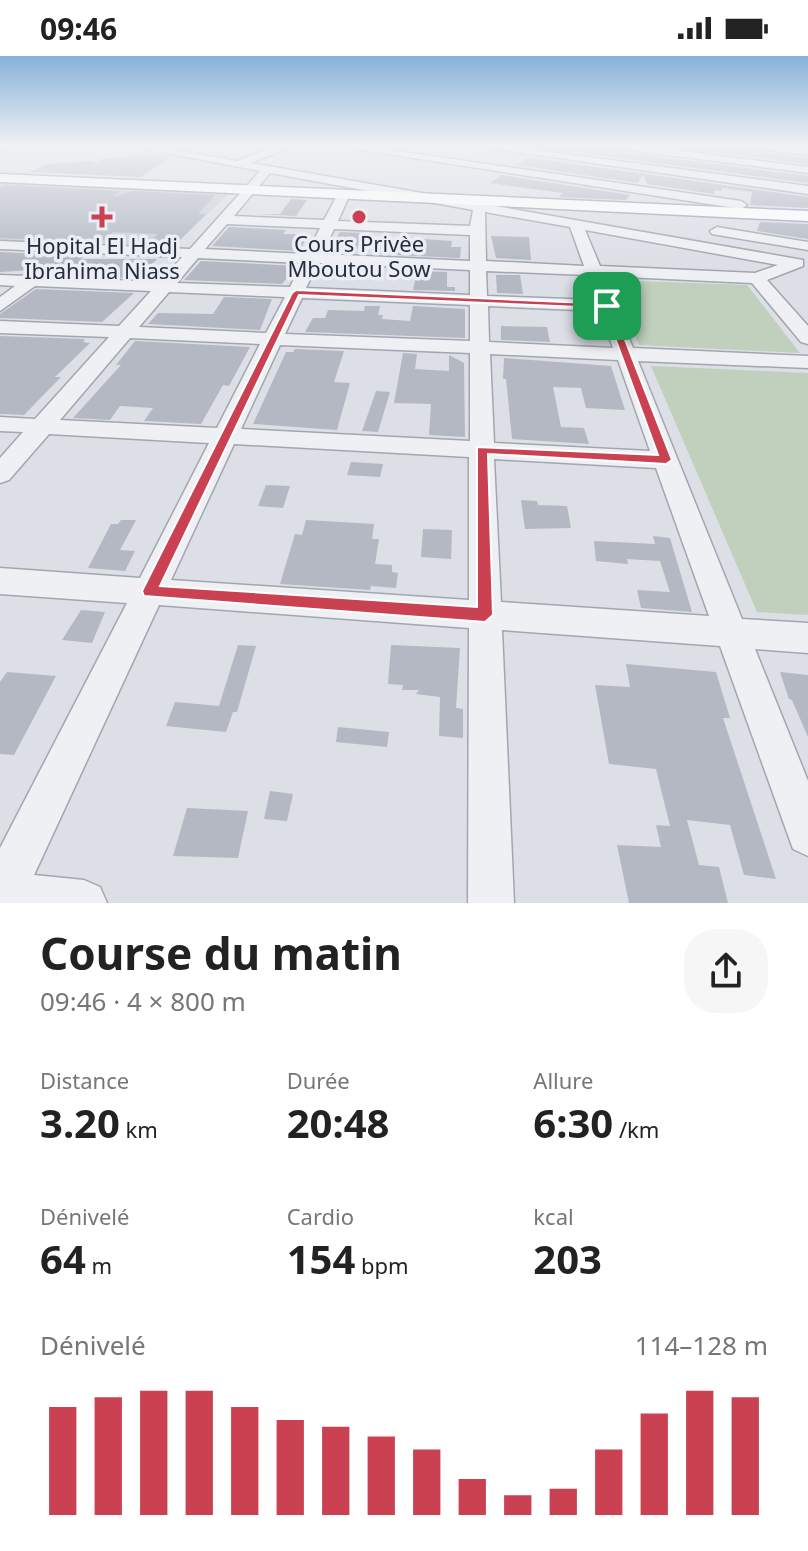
<!DOCTYPE html>
<html lang="fr">
<head>
<meta charset="utf-8">
<style>
	:root { --surface:#fff; --page:#f6f6f6; --text:#222; --muted:#767676; --accent:#ca4151 }
	body { margin:0; font-family:"Noto Sans",sans-serif; background:var(--page); color:var(--text); height:100vh; display:flex; flex-direction:column; font-size:30px; white-space:nowrap }
	* { box-sizing:border-box; margin:0 }
	p { font-size:26px; color:var(--muted) }
	.icon { flex:none; width:44px; height:44px; fill:none; stroke:currentColor; stroke-width:2; stroke-linecap:round; stroke-linejoin:round }
	.map { position:relative; height:847px; overflow:hidden }
	.drawer { display:flex; flex-direction:column; background:var(--surface); flex:1 }
	.drawer>* { flex:none }
	.pin { position:absolute; display:grid; place-items:center; width:68px; height:68px; color:#fff; margin:-34px; border-radius:16px; box-shadow:0 4px 12px #0006 }
	.round { display:grid; place-items:center; flex:none; width:84px; height:84px; border-radius:32px; background:var(--page) }
	.headline { display:flex; align-items:center; justify-content:space-between; height:136px; padding:0 40px }
	h1 { font-size:44px; font-weight:700; line-height:60px }
	.stats { display:grid; grid-template-columns:repeat(3,1fr); gap:12px; height:136px; padding:8px 40px }
	.stats div { display:grid; align-content:center }
	.stats b { font-size:40px; font-weight:700 }
	.stats small { font-size:22px; font-weight:400 }
	.stats p { font-size:22px }
	.chart { height:224px; padding:16px 40px }
	.chart p { display:flex; justify-content:space-between }
	.chart svg { width:100%; height:144px; margin-top:8px; stroke:var(--accent); stroke-width:6 }
	.status { display:flex; justify-content:space-between; align-items:center; height:56px; padding:0 40px; background:var(--surface); direction:ltr }
	.status svg { height:22px; fill:currentColor }
	.map>svg:first-child { display:block }
</style>
</head>
<body>
<div class="status"><b>09:46</b><svg viewBox="0 0 49 12"><path d="M0 12V9h3v3zM5 12V6h3v6zM10 12V3h3v9zM15 12V0h3v12zM26 1h20v11H26zM47 4h2v5h-2z"/></svg></div>
<div class="map">
<svg width="808" height="847" viewBox="0 0 808 847">
	<rect width="100%" height="100%" fill="#dcdfe6"/>
	<!-- built -->
	<polygon fill="#caced7" points="0,127 231,136 170,193 0,185"/>
	<!-- green -->
	<g fill="#c1cfbd">
		<polygon points="613,224 747,229 800,297 639,289"/>
		<polygon points="651,310 808,317 808,559 757,556"/>
	</g>
	<!-- building -->
	<g fill="#b3b8c2">
		<polygon points="541,88 618,88 621,96 808,120 808,127 536,91"/>
		<polygon points="651,88 728,95 731,89 736,90 743,94 808,102 808,108"/>
		<polygon points="157,98 171,101 141,121 31,116 47,108 91,105 96,107 102,103"/>
		<polygon points="518,100 808,141 808,152 750,149 752,136 722,132 721,135 715,134 714,138 647,128 643,119 638,127 517,109 528,102"/>
		<polygon points="502,119 630,139 626,144 559,141 563,137 490,127"/>
		<polygon points="5,129 121,135 112,141 134,135 215,139 198,158 206,158 175,189 148,188 158,178 113,176 101,186 0,182 0,132"/>
		<polygon points="291,143 307,144 296,160 258,158 280,158"/>
		<polygon points="760,166 808,168 808,183 757,175"/>
		<polygon points="229,171 286,174 283,178 308,178 300,195 212,190"/>
		<polygon points="340,176 362,177 356,197 327,195"/>
		<polygon points="491,180 529,181 531,204 496,202"/>
		<polygon points="424,183 452,185 451,191 461,191 460,202 376,198 378,189 422,190"/>
		<polygon points="0,196 85,200 81,203 157,203 144,216 155,217 149,223 43,218 34,214 0,216"/>
		<polygon points="201,205 297,210 282,228 184,224"/>
		<polygon points="417,215 447,216 447,231 455,231 455,235 413,234"/>
		<polygon points="496,219 520,219 523,238 497,237"/>
		<polygon points="36,233 134,237 102,266 0,262 0,258"/>
		<polygon points="224,241 272,243 260,274 148,268 158,257 213,258"/>
		<polygon points="365,250 380,250 378,259 383,259 382,263 410,265 413,250 465,253 465,282 305,276 313,262 325,262 328,254 364,255"/>
		<polygon points="576,257 594,258 599,274 581,273"/>
		<polygon points="501,270 547,271 550,286 501,284"/>
		<polygon points="0,280 85,283 83,286 90,287 55,321 61,321 24,359 0,358"/>
		<polygon points="135,285 250,291 229,330 223,329 201,368 144,365 153,352 120,350 110,364 73,362 121,309 116,309"/>
		<polygon points="295,293 344,295 334,326 350,327 337,374 253,368 286,296 293,296"/>
		<polygon points="403,297 417,298 415,313 449,315 449,299 464,307 465,381 429,379 431,348 394,347"/>
		<polygon points="504,302 611,310 625,354 586,352 581,332 553,331 561,371 584,372 589,388 512,383 506,323 503,323"/>
		<polygon points="376,335 390,336 378,376 362,375"/>
		<polygon points="351,406 383,408 380,421 347,419"/>
		<polygon points="266,429 290,430 283,452 258,450"/>
		<polygon points="521,444 537,445 538,449 567,450 571,472 525,473"/>
		<polygon points="121,464 136,464 120,494 135,495 125,515 88,512 111,468 118,468"/>
		<polygon points="306,464 374,468 372,483 379,483 375,508 392,509 392,516 398,517 396,532 371,530 370,534 280,528 295,478 302,479"/>
		<polygon points="423,473 452,474 451,503 421,501"/>
		<polygon points="653,480 670,482 692,556 641,552 637,534 670,536 660,505 627,503 628,508 596,505 594,485 655,488"/>
		<polygon points="81,554 105,556 92,587 62,584"/>
		<polygon points="238,589 256,590 237,656 233,656 226,676 166,670 175,646 219,650"/>
		<polygon points="391,589 460,592 456,652 463,653 463,682 439,680 440,641 416,638 419,634 402,634 403,629 388,628"/>
		<polygon points="626,608 716,616 730,662 723,662 776,823 744,819 730,769 687,764 699,809 719,811 728,847 629,847 617,789 661,791 656,769 670,770 656,713 609,708 595,629 630,631"/>
		<polygon points="7,616 56,620 14,699 0,698 0,626"/>
		<polygon points="780,616 808,619 808,681 792,644 789,643"/>
		<polygon points="338,671 389,676 387,691 336,686"/>
		<polygon points="270,735 293,738 287,765 264,763"/>
		<polygon points="187,752 248,755 238,802 173,800"/>
	</g>
	<g fill="none" stroke-linecap="round" stroke-linejoin="round">
		<defs>
			<g id="minor">
				<polygon points="17,88 15,90 0,96 0,89"/>
				<path d="M 119,88 L 141,88 L 237,105 L 283,88 L 297,88 L 251,107 L 803,204 L 803,210 L 767,224 L 808,270 L 808,288 L 801,286 L 752,227 L 604,220 L 633,292 L 808,300 L 808,312 L 638,305 L 742,563 L 808,567 L 808,597 L 755,593 L 808,725 L 808,800 L 793,793 L 720,590 L 502,574 L 514,847 L 468,847 L 469,572 L 159,549 L 34,819 L 84,824 L 100,831 L 107,847 L 0,847 L 0,792 L 127,547 L 0,538 L 0,512 L 140,522 L 209,387 L 49,378 L 9,424 L 0,427 L 0,402 L 23,376 L 0,375 L 0,361 L 35,363 L 109,281 L 0,277 L 0,265 L 119,270 L 151,235 L 35,230 L 0,255 L 0,241 L 15,230 L 0,229 L 0,219 L 27,220 L 35,217 L 42,221 L 160,226 L 182,201 L 0,193 L 0,185 L 190,193 L 260,115 ZM 270,117 L 473,154 L 470,170 L 338,165 L 350,138 L 344,134 L 338,138 L 324,164 L 234,160 ZM 485,156 L 570,171 L 584,210 L 486,205 ZM 227,168 L 320,172 L 307,198 L 205,193 ZM 334,173 L 470,179 L 470,205 L 322,198 ZM 585,174 L 778,209 L 755,217 L 600,210 ZM 198,202 L 302,207 L 290,231 L 177,227 ZM 318,207 L 470,214 L 470,239 L 306,232 ZM 486,215 L 587,219 L 596,244 L 487,240 ZM 169,236 L 285,241 L 266,277 L 139,271 ZM 302,242 L 470,249 L 470,285 L 285,278 ZM 488,250 L 600,255 L 613,292 L 489,286 ZM 130,282 L 260,288 L 217,372 L 60,364 ZM 280,289 L 470,297 L 470,385 L 241,373 ZM 490,298 L 618,304 L 650,395 L 494,387 ZM 234,388 L 469,401 L 469,544 L 171,524 ZM 494,403 L 656,412 L 709,560 L 501,546 Z"/>
				<polygon points="323,88 349,88 741,145 747,149 741,153"/>
				<polygon points="461,88 489,88 808,130 808,138"/>
				<polygon points="626,88 808,111 808,117 621,93 621,89"/>
				<polygon points="738,88 808,93 808,99 743,91"/>
				<polygon points="717,171 808,186 808,194 712,178 710,175"/>
			</g>
			<polygon id="major" points="0,118 808,155 808,165 0,126"/>
		</defs>
		<!-- minor casing -->
		<use href="#minor" stroke="#a2a6af" stroke-width="3"/>
		<!-- major casing -->
		<use href="#major" stroke="#9ba3b1" stroke-width="3"/>
		<!-- minor -->
		<use href="#minor" fill="#eef0f4" fill-rule="evenodd"/>
		<!-- major -->
		<use href="#major" fill="#fff" fill-rule="evenodd"/>
	</g>
	<!-- sky -->
	<linearGradient id="sky" x2="0" y2="1"><stop stop-color="#87b1da"/><stop offset="0.43" stop-color="#eff1f4"/><stop offset="1" stop-color="#eff1f4" stop-opacity="0"/></linearGradient>
	<rect width="808" height="207" fill="url(#sky)"/>
	<!-- route -->
	<path fill="#ca4151" stroke="#fff" stroke-width="2" fill-rule="evenodd" d="M 296,234 L 611,248 L 672,404 L 666,408 L 488,398 L 493,559 L 485,566 L 144,540 L 142,535 L 292,237 ZM 299,239 L 604,252 L 658,399 L 477,391 L 477,551 L 160,530 Z"/>
	<!-- markers -->
	<g fill="#ca4151" stroke="#ebeef4" stroke-width="3">
		<path d="M98 149h8v8h8v8h-8v8h-8v-8h-8v-8h8z"/>
		<circle cx="359" cy="161" r="8"/>
	</g>
	<g text-anchor="middle" dominant-baseline="central" stroke-width="7" stroke-linejoin="round" paint-order="stroke">
		<!-- far-poi labels -->
		<g font-size="22" fill="#262d3b" stroke="#ebeef4">
			<text x="359" y="187">Cours Privèe<tspan x="359" dy="25">Mboutou Sow</tspan></text>
			<text x="102" y="189">Hopital El Hadj<tspan x="102" dy="25">Ibrahima Niass</tspan></text>
		</g>
	</g>
</svg>
<div class="pin" style="left:607px;top:250px;background:#1e9e55"><svg class="icon" aria-label="arrive" viewBox="0 0 24 24"><path d="M6 21V4h12l-3 4 3 4H6"/></svg></div>
</div>
<section class="drawer">
<div class="headline"><div><h1>Course du matin</h1><p>09:46 · 4 × 800 m</p></div><a class="round"><svg class="icon" aria-label="share" viewBox="0 0 24 24"><path d="M12 15V3M7 8l5-5 5 5M5 13v7h14v-7"/></svg></a></div>
<div class="stats">
<div><p>Distance</p><b>3.20<small> km</small></b></div>
<div><p>Durée</p><b>20:48</b></div>
<div><p>Allure</p><b>6:30<small> /km</small></b></div>
</div>
<div class="stats">
<div><p>Dénivelé</p><b>64<small> m</small></b></div>
<div><p>Cardio</p><b>154<small> bpm</small></b></div>
<div><p>kcal</p><b>203</b></div>
</div>
<div class="chart"><p><span>Dénivelé</span>114–128 m</p>
<svg viewBox="0 0 160 44" preserveAspectRatio="none"><path d="M5 44V11M15 44V8M25 44V6M35 44V6M45 44V11M55 44V15M65 44V17M75 44V20M85 44V24M95 44V33M105 44V38M115 44V36M125 44V24M135 44V13M145 44V6M155 44V8"/></svg>
</div>
</section>
</body>
</html>
